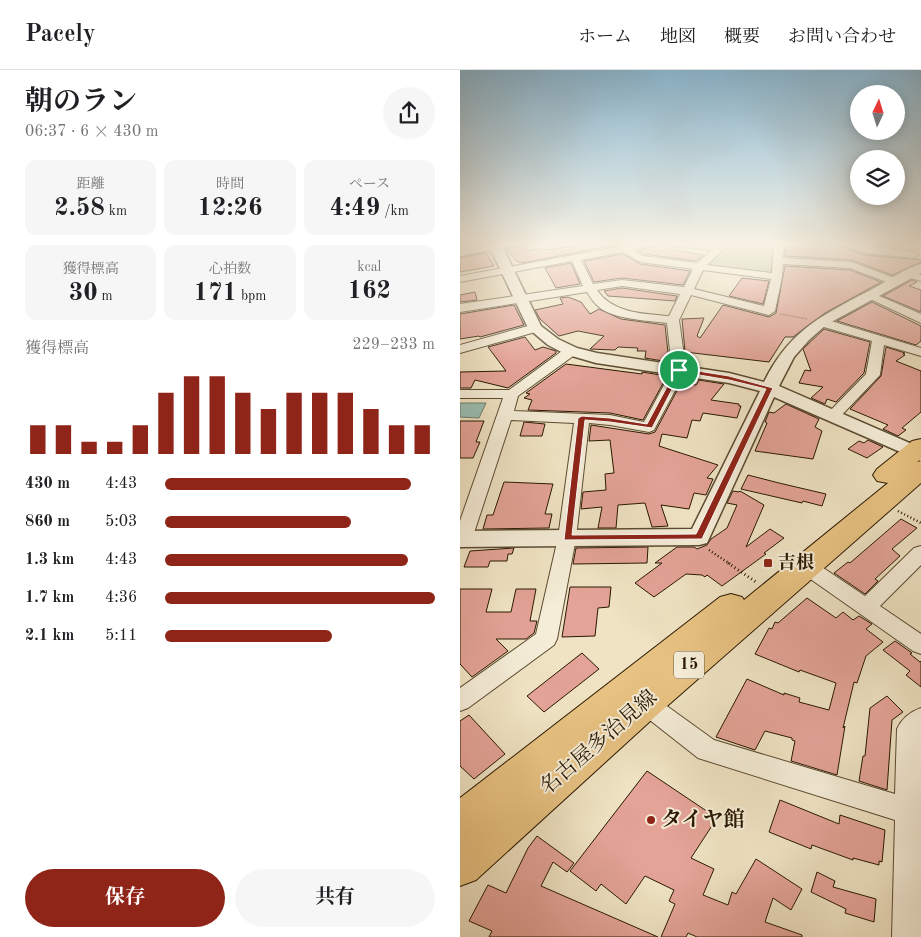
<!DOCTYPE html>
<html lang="ja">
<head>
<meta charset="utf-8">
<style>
	:root { --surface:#fff; --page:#f6f6f6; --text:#202124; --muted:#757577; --line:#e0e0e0; --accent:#8f2418 }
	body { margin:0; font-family:"Old Standard TT","Noto Serif JP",serif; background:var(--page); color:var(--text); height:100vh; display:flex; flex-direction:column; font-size:19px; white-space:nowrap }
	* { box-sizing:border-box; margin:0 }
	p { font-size:16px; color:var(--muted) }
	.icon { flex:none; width:28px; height:28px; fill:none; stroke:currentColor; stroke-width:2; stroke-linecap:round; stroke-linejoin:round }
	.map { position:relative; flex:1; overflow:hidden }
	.side { display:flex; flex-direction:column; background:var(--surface); width:460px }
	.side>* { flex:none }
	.needle { width:32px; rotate:4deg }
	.controls { position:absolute; left:390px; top:15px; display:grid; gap:10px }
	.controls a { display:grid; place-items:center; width:55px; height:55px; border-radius:50%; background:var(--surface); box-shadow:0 2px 12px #0003; font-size:25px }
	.pin { position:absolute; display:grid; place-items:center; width:42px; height:42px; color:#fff; margin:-21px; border:2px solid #fff; border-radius:50%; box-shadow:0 1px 5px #0007 }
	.round { display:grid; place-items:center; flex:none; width:52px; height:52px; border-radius:26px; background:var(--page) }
	.head { display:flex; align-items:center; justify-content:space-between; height:85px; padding:0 25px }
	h1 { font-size:28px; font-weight:700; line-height:38px }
	.figures { display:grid; grid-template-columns:repeat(3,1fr); gap:8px; height:85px; padding:5px 25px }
	.figures div { display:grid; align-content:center; border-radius:12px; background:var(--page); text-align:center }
	.figures b { font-size:25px; font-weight:700 }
	.figures small { font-size:14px; font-weight:400 }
	.figures p { font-size:14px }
	.chart { height:140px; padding:10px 25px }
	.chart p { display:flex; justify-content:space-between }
	.chart svg { width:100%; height:90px; margin-top:5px; stroke:var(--accent); stroke-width:6 }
	.action { display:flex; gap:10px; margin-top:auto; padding:10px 25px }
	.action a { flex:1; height:58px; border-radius:30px; background:var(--accent); color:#fff; font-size:20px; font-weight:700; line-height:58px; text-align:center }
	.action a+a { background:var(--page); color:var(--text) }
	ul { padding:0 25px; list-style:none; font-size:16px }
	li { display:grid; grid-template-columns:80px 60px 1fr; align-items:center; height:38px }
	li i { height:12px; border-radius:6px; background:var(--accent) }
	header { display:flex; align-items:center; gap:30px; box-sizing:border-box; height:70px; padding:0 25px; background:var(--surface); border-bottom:1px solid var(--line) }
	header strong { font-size:24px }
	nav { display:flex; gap:28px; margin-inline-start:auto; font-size:18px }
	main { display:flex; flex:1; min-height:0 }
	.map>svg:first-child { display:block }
</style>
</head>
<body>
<header>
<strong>Pacely</strong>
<nav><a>ホーム</a><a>地図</a><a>概要</a><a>お問い合わせ</a></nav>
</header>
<main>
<section class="side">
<div class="head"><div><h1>朝のラン</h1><p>06:37 · 6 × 430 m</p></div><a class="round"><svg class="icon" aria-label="share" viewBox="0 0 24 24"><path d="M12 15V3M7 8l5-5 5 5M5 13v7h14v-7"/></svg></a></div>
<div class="figures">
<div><p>距離</p><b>2.58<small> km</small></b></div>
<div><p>時間</p><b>12:26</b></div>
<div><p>ペース</p><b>4:49<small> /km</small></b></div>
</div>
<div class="figures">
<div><p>獲得標高</p><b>30<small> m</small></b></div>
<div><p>心拍数</p><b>171<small> bpm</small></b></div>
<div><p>kcal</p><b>162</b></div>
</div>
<div class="chart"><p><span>獲得標高</span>229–233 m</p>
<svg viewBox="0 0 160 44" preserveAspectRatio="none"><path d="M5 44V30M15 44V30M25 44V38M35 44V38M45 44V30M55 44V14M65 44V6M75 44V6M85 44V14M95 44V22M105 44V14M115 44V14M125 44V14M135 44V22M145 44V30M155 44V30"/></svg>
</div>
<ul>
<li><b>430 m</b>4:43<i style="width:91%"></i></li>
<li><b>860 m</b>5:03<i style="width:69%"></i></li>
<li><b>1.3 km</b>4:43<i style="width:90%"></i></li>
<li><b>1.7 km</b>4:36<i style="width:100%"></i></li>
<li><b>2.1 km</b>5:11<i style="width:62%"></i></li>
</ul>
<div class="action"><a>保存</a><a>共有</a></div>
</section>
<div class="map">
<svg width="461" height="867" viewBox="0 0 461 867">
	<rect width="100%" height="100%" fill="#efe3c3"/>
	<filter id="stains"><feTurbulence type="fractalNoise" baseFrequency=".004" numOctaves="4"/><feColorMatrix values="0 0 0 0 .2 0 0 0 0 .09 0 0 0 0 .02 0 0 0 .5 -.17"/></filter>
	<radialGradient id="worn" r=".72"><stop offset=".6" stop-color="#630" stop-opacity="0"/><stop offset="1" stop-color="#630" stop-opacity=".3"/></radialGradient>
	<!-- green -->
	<polygon fill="#b7c495" stroke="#706e4a" points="267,173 316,173 312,203 310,204 245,195"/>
	<!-- water -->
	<polygon fill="#9abeb3" stroke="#6d7c6b" points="0,333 26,333 19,348 0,347"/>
	<!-- building -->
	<g fill="#e3a397" stroke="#2a1800">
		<polygon points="112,173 157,173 156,175 62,193 58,192 46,179 63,175 68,181 82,178 87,180 115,176"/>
		<polygon points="203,173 217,178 216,180 243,185 236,191 184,184 179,181"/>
		<polygon points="326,173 374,173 404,185 461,190 461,192 432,205 392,190 325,186"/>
		<polygon points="26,183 34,196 0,202 0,188"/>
		<polygon points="163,184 180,194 230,201 223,215 162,208 134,212 124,191"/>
		<polygon points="111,193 120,214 96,218 85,198"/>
		<polygon points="325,196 390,200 421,212 365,243 333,267 325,267 309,292 225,282 222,249 244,248 237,266 240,268 263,235 309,247 316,243"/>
		<polygon points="282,208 309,211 303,234 269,226"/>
		<polygon points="452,210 457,212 449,216 461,220 461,242 423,226"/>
		<polygon points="162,218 217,226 215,231 148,226 144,221"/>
		<polygon points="15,222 17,230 0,232 0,225"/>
		<polygon points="108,227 121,232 130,244 139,239 161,249 205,255 209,292 185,288 186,281 177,281 178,278 158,277 155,280 130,279 144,266 118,261 99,266 80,249 75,240 103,234 100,228"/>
		<polygon points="412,232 461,256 461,271 456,275 377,251"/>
		<polygon points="54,235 64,255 20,267 19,266 0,269 0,244"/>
		<polygon points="364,259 410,272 404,303 376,332 367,329 365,334 351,328 363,317 339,313 345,300 351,301 343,279"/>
		<polygon points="65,267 75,280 83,277 96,281 96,283 48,318 15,310 11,318 0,318 0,302 46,301 28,277"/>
		<polygon points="426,277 445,283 443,284 445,285 436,291 461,301 461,342 442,358 446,360 438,366 423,359 428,355 390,339 421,306"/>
		<polygon points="106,294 182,304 182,302 207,306 183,350 150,343 68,340 72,330 64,328 70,324 66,323"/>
		<polygon points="239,310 264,314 251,330 279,334 279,336 281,336 277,348 243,343 240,351 232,350 227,368 202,364 199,376 258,395 247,408 253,409 246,425 234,423 229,439 201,435 208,456 192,457 185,433 158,435 156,458 138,458 142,437 121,439 123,422 146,420 145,404 154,403 150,370 129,371 131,355 189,364 195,362 221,313 236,315"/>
		<polygon points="326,334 359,349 355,357 362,361 353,389 295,381 307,353 305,352 309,342 314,343"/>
		<polygon points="0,351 24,351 16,372 20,372 13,388 0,388"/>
		<polygon points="64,352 85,354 82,366 60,366"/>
		<polygon points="408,370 423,377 407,388 388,379 399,371 404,373"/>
		<polygon points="288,405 319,413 366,424 362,436 343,431 342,433 281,419"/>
		<polygon points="44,412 93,414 85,444 92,444 89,458 23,459 27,445 33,445"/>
		<polygon points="273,421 279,422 280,421 304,435 286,477 310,459 324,468 304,483 306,484 262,516 247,505 245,507 242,505 226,504 194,527 175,513 202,493 195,493 217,477 234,477 237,479 247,475 251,469 267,458 277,435 267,433"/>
		<polygon points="441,449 457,458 432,479 440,486 415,509 418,511 405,524 374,503 388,492 390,493"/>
		<polygon points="188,477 187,493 113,494 116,478"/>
		<polygon points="54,478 52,484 48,484 47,491 30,491 28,497 4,497 10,481"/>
		<polygon points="110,517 151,517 149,537 138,538 135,566 102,567"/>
		<polygon points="0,519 32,519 26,542 51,542 56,519 76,519 70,551 77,551 74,563 66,569 36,569 48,581 12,607 0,594"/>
		<polygon points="347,528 376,548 383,542 393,550 399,546 412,554 406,559 423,572 406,586 397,613 394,612 383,658 385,656 377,705 331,691 335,671 332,670 332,668 305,661 295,680 256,667 287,609 324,625 324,623 340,628 339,632 369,640 376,613 340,600 339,602 295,584 309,558 312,559 315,552 318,553"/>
		<polygon points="435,571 452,583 450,584 460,592 461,591 461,617 446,605 450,601 423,580"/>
		<polygon points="122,583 139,599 84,642 67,626"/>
		<polygon points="427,626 443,642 432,650 427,720 399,711 403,686 405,686 410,638"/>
		<polygon points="9,645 45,684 14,709 0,696 0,651"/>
		<polygon points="187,701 257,748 231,788 254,799 243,825 268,835 272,822 276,824 296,789 342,819 331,840 313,828 305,852 342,865 342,867 237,867 228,863 226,867 201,867 215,834 209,831 214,820 185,806 166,834 141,814 136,821 110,801"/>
		<polygon points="320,730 379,754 380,745 425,760 422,792 419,791 419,795 393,788 393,790 352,775 351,779 309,762"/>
		<polygon points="77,766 114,793 107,802 93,792 81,816 198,867 29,867 32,861 9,851 28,815 46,823 68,778"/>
		<polygon points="357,802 375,811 373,817 416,829 414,852 385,843 386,839 351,822"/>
	</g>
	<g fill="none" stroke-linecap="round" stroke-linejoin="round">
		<defs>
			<g id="minor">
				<path d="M 160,173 L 167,175 L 201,173 L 174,180 L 183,186 L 237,193 L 252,180 L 215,176 L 210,173 L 270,173 L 247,195 L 312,203 L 314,173 L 324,173 L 323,188 L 392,192 L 437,209 L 438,211 L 433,214 L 429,213 L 390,198 L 323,194 L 322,207 L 315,241 L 309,245 L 231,225 L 219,250 L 226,300 L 194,360 L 189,362 L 150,355 L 129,353 L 116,468 L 97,569 L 94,575 L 8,638 L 0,641 L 0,618 L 76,564 L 98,468 L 114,353 L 51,350 L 12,469 L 10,474 L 0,475 L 0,451 L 43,328 L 0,328 L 0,320 L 49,320 L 106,278 L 116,278 L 117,281 L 116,284 L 58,326 L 54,341 L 150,345 L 184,352 L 212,300 L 207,253 C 190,251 152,249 139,237 C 134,233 130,227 127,222 L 0,242 L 0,234 L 123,216 L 112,191 L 0,212 L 0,206 L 157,177 ZM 163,182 L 180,192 L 233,199 L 224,217 L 162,210 L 133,214 L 121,190 ZM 243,200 L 311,209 L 304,236 L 234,219 ZM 162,216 L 220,224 L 209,246 C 184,244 152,243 137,220 Z"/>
				<path d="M 376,173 C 401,173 429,179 454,182 L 459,185 L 454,188 L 405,183 Z"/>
				<polygon points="448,201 461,205 461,211 444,206 443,204 444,202"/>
				<polygon points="410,222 461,244 461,253 406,227 404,225"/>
				<polygon points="361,248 461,278 461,286 424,275 420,305 378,349 368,349 366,346 368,343 406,304 412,271 357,255 355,252"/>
				<polygon points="75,254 81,258 79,261 0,283 0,275"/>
				<polygon points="461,476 461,495 420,536 461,564 461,584 453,581 339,501 336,496 339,491 346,489 353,491 405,526 454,478"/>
				<path d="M 185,623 L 193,626 L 254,670 L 435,724 L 437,659 C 442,648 450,642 461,638 L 461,867 L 432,867 L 435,750 L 238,688 L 177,640 L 173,633 L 177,626 Z"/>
			</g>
			<path id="tertiary" d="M 58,173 L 56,176 L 43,178 L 81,256 L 98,269 L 117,278 L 137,283 L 269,303 L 304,312 C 331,257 366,244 416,217 C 430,209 446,198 461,194 L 461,203 L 366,255 L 349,270 L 334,287 L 319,316 L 461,378 L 461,391 L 314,327 L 247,473 L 239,475 L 0,477 L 0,461 L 232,459 L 300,321 L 269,313 L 136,293 L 105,284 L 88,275 L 68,258 L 31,180 L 0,186 L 0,178 L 28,173 Z"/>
			<polygon id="primary" points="461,369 461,389 457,392 461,391 461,413 198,644 16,810 0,816 0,728 260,527 271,524 282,527 284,530 428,413 417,411 413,405 417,399 452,371"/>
		</defs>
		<!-- minor casing -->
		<use href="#minor" stroke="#5b4b31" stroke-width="2"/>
		<!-- tertiary casing -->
		<use href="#tertiary" stroke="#5b4b31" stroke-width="3"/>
		<!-- primary casing -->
		<use href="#primary" stroke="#2a1800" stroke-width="2"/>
		<!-- path-far2 -->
		<polyline stroke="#2a1800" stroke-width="1" stroke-dasharray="0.5 1" stroke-linecap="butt" points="320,244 347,249"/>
		<!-- path-far1 -->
		<g stroke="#2a1800" stroke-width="2.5" stroke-dasharray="1 2.5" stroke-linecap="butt">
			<polyline points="438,441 461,453"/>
			<polyline points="249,480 270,494"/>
		</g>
		<!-- path -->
		<polyline stroke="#2a1800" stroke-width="3" stroke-dasharray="1 3" stroke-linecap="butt" points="268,493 296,512"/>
		<!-- minor -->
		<use href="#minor" fill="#f5edd8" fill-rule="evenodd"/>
		<!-- tertiary -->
		<use href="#tertiary" fill="#f5edd8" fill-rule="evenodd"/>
		<!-- primary -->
		<use href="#primary" fill="#e8c282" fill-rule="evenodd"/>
	</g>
	<!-- sky -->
	<linearGradient id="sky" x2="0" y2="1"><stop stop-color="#89b8d3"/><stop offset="0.59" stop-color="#f8f2e4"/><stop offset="1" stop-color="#f8f2e4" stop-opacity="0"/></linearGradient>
	<rect width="461" height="295" fill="url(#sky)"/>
	<!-- route -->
	<path fill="#8f2418" stroke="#fff" fill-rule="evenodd" d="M 219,298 L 269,306 L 313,318 L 242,469 L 104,470 L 118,348 L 122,346 L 150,348 L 187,354 L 216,300 ZM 221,302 L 269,310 L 306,319 L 236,464 L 112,465 L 125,350 L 150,352 L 192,358 Z"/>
	<!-- markers -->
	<g fill="#8f2418" stroke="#f5edd8" stroke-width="2">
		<rect x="303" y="488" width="10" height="10" rx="2.5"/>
		<circle cx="191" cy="750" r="5"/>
	</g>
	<g text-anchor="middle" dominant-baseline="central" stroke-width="4" stroke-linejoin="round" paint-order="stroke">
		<!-- shield labels -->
		<rect fill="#f5edd8" stroke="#675841" stroke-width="1" x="214" y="581.5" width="30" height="27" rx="4"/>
		<g font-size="16" font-weight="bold" fill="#2a1800">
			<text x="229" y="595">15</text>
		</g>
		<!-- poi labels -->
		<g font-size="18" font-weight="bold" fill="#2a1800" stroke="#f5edd8" text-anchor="start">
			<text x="318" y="493">吉根</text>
		</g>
		<!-- near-street labels -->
		<g font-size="21" fill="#2a1800" stroke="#f5edd8">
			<text transform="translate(139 673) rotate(-41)">名古屋多治見線</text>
		</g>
		<!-- near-poi labels -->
		<g font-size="21" font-weight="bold" fill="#2a1800" stroke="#f5edd8" text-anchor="start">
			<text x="201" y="750">タイヤ館</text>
		</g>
	</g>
	<rect width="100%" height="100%" filter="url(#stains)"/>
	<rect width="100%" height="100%" fill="url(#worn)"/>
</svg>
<div class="controls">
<a><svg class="needle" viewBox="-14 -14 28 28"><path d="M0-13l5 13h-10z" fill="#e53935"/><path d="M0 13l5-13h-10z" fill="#757577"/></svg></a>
<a><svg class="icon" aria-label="layers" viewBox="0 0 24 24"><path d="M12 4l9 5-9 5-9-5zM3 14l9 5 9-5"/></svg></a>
</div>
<div class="pin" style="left:219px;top:300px;background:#1e9e55"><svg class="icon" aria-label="arrive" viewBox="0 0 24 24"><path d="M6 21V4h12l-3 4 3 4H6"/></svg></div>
</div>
</main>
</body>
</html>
